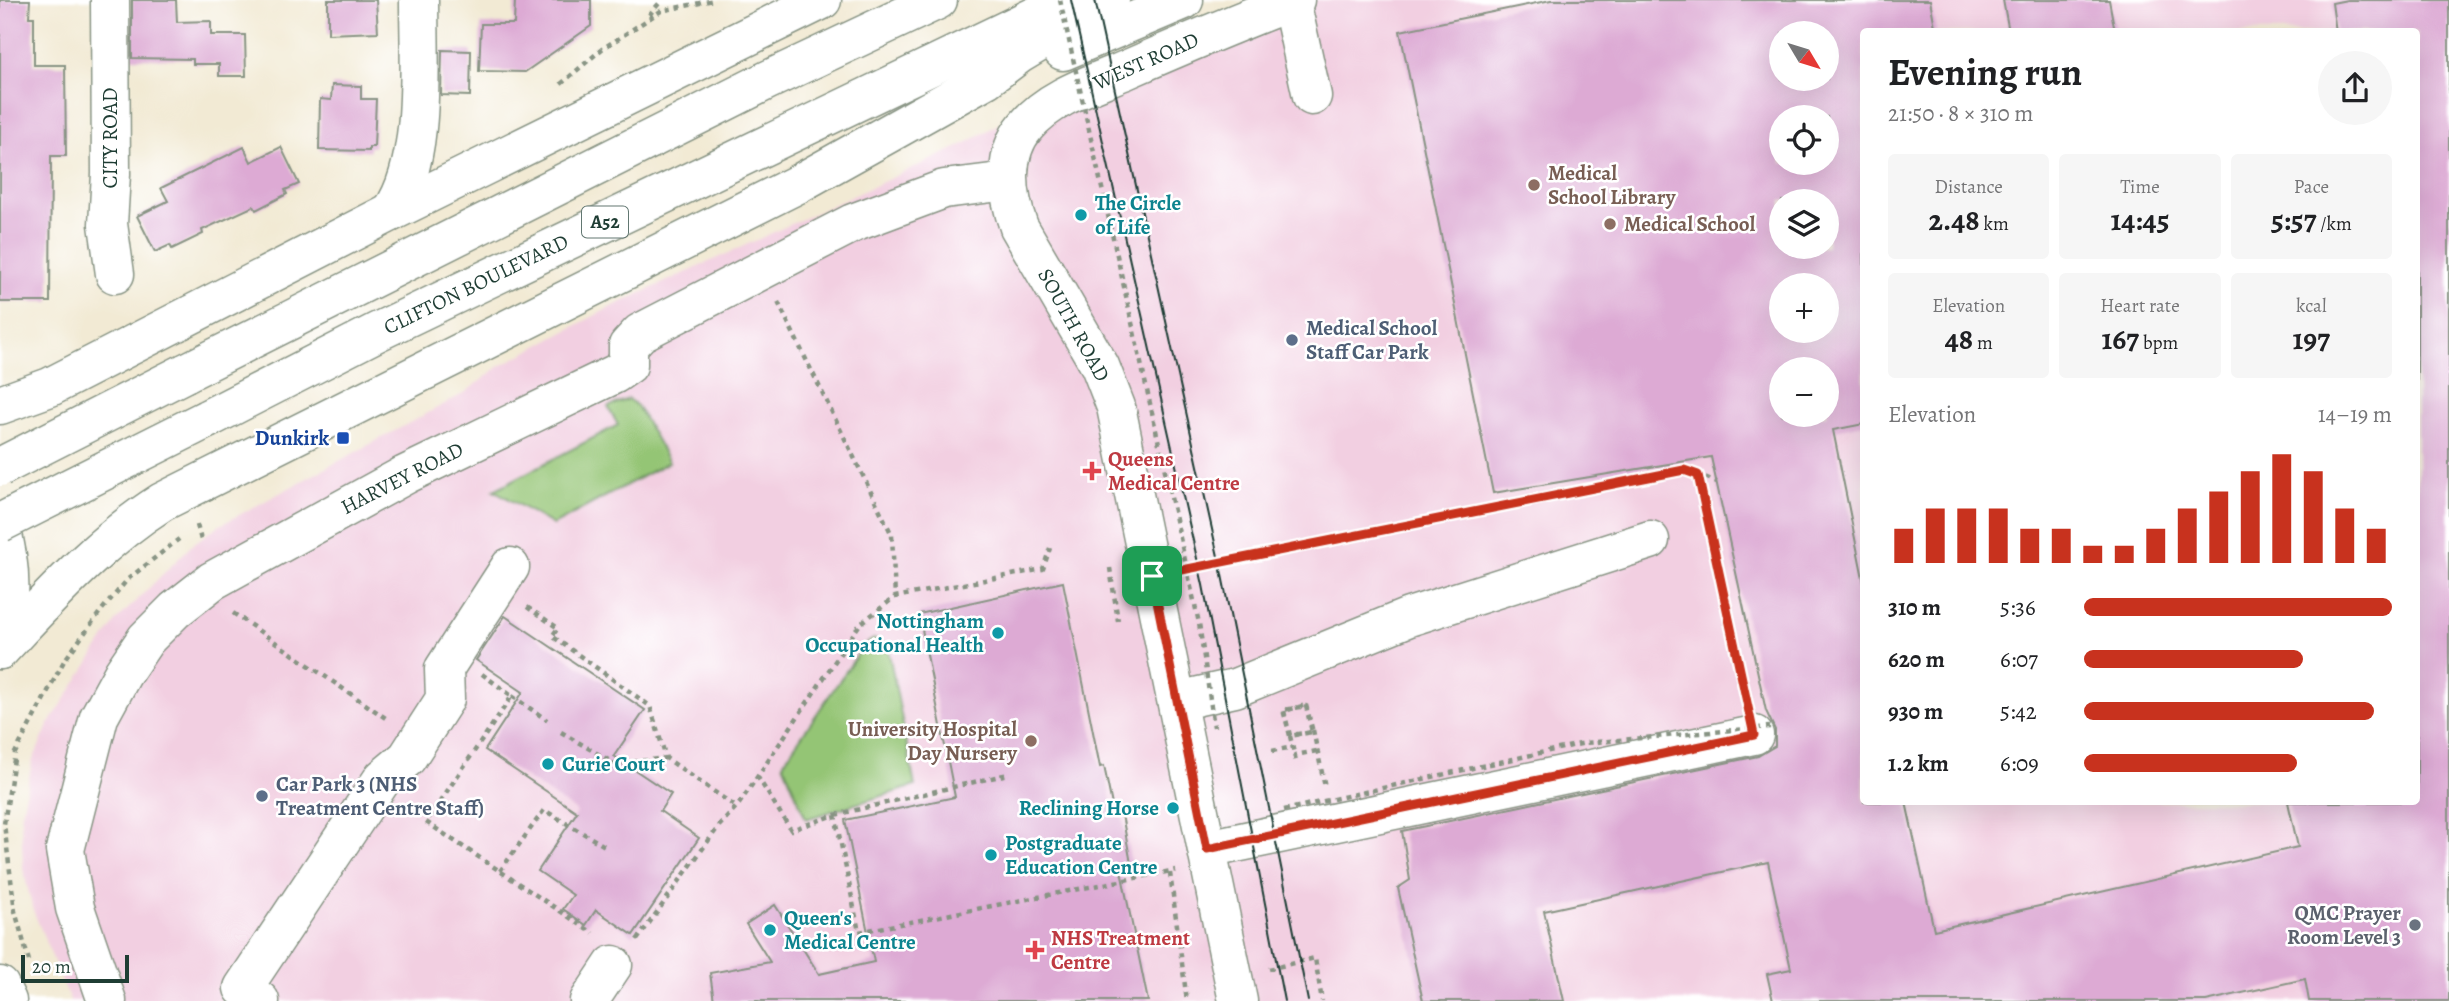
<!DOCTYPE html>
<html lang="en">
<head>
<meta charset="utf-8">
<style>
	:root { --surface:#fff; --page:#f6f6f6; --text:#202124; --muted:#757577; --accent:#c8321e }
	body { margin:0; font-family:Alegreya,serif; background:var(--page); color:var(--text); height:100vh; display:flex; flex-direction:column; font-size:26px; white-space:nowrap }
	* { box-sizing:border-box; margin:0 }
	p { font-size:23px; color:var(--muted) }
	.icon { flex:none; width:38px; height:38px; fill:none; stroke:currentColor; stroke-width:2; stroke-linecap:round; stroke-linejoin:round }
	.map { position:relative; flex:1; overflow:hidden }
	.details { position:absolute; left:1860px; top:28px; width:560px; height:777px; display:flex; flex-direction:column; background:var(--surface); border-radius:7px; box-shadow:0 7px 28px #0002 }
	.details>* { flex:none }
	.needle { width:46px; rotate:128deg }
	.controls { position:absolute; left:1769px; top:21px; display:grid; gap:14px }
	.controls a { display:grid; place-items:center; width:70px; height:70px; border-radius:50%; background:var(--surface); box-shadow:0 7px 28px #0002; font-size:35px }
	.scale { position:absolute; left:21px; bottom:18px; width:108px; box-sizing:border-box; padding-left:7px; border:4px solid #1f3d34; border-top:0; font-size:19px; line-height:24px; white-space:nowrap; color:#1f3d34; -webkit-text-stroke:5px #fff; paint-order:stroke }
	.pin { position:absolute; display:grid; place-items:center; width:60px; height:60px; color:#fff; margin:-30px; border-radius:14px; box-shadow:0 4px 10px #0006 }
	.round { display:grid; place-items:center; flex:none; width:74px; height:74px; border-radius:37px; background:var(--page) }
	.overview { display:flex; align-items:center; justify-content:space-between; height:119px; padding:0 28px }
	h1 { font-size:38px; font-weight:700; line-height:52px }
	.metrics { display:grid; grid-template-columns:repeat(3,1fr); gap:10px; height:119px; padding:7px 28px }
	.metrics div { display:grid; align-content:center; border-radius:7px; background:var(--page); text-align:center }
	.metrics b { font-size:30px; font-weight:700 }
	.metrics small { font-size:19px; font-weight:400 }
	.metrics p { font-size:19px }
	.chart { height:196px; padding:14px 28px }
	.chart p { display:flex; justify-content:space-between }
	.chart svg { width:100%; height:126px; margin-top:7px; stroke:var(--accent); stroke-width:6 }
	ul { padding:0 28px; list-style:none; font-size:23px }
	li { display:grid; grid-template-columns:112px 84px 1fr; align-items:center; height:52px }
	li i { height:18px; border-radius:9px; background:var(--accent) }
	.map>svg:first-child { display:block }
</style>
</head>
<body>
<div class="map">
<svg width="2449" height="1001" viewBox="0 0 2449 1001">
	<rect width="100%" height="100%" fill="#fff"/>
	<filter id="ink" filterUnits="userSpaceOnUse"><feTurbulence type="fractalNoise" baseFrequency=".0143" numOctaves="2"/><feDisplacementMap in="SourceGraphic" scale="14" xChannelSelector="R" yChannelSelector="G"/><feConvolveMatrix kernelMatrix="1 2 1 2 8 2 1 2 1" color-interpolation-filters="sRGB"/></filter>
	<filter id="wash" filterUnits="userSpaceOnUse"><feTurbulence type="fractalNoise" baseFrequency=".00686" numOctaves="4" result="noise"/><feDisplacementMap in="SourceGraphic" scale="28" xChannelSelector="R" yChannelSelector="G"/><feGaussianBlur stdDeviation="1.57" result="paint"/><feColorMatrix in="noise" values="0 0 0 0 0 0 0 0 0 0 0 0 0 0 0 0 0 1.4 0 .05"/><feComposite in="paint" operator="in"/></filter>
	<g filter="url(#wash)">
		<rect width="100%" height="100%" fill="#f2ead4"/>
		<!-- built -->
		<path fill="#f2cfe1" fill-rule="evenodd" d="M 1257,0 L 2449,0 L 2449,1001 L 70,1001 L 33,910 L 23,869 L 21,818 L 32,762 L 49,724 L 116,621 L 193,544 L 215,528 L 463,394 L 500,366 L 611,307 L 961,146 L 1040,100 ZM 1864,32 L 2417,32 L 2417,802 L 1864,802 ZM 1782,33 L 1827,33 L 1827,79 L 1782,79 ZM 1782,117 L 1827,117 L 1827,163 L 1782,163 ZM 1782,201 L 1827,201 L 1827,247 L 1782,247 ZM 1782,285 L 1827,285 L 1827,331 L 1782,331 ZM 1782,369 L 1827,369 L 1827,415 L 1782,415 Z"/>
		<!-- green -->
		<g fill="#94c575" stroke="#5a8154" stroke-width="2">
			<polygon points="628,399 637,406 669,462 553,525 494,490 618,425 608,407"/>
			<polygon points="874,639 888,648 915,786 806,819 783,763 864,645"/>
		</g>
		<g id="blocks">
			<!-- building -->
			<g fill="#ddaad4" fill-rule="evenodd">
				<polygon points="0,0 30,0 29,17 34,17 34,65 65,65 66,156 51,156 50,302 0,302"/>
				<polygon points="132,0 176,0 177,22 211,21 211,35 245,35 246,76 219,76 219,64 193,64 193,59 132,58"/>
				<polygon points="328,0 376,0 378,32 328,34"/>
				<polygon points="515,0 591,0 591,26 525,72 479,71 481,24 514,24"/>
				<path d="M 1551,0 L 1930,0 L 1936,32 L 1864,32 L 1864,424 L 1833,430 L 1864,583 L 1864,802 L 1906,802 L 1934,930 L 2298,847 L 2288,802 L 2417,802 L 2417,32 L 2336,32 L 2332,3 L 2347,0 L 2449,0 L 2449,1001 L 2309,1001 L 2305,979 L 2206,1001 L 1773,1001 L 1767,974 L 1791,969 L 1768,862 L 1544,911 L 1564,1001 L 1423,1001 L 1398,888 L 1410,880 L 1402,831 L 1758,756 L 1775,746 L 1775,730 L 1766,711 L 1711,457 L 1493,493 L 1400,31 ZM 1782,33 L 1827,33 L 1827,79 L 1782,79 ZM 1782,117 L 1827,117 L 1827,163 L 1782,163 ZM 1782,201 L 1827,201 L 1827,247 L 1782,247 ZM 1782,285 L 1827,285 L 1827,331 L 1782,331 ZM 1782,369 L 1827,369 L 1827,415 L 1782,415 Z"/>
				<polygon points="2003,0 2109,0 2115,32 2009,32"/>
				<polygon points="442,50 471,51 470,96 441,95"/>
				<polygon points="332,85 361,86 361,99 376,99 374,147 369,147 369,151 319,150 320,99 331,100"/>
				<polygon points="244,147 251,162 281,147 299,184 285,190 287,194 256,210 254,206 202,230 203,234 172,249 170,245 155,252 137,216 168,201 161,188"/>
				<polygon points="1063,582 1100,767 1104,766 1113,810 1121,809 1132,869 1121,871 1148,1001 714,1001 710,973 770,962 746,924 775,905 819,974 874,962 845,820 955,797 919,614"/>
				<polygon points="505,616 645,710 614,756 671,794 660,811 699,838 633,935 596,910 586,925 563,909 573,895 538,871 577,812 485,750 523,692 476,660"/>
			</g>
		</g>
	</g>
	<g filter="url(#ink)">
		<use href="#blocks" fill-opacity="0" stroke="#889484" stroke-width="2"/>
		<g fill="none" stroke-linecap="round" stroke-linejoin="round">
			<defs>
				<g id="minor">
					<polyline points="110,0 111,174 108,224 115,274"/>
					<polyline points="1291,1 1312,96"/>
					<path d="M 391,212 C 427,162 419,60 419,0"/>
					<polyline points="1177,701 1235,688 1409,617 1650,540"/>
					<polyline points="1207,849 1754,735"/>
					<polyline points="107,1001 75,908 65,850 99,717 123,673 146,639 175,610 212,581 405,475 615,374 628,365 628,346 640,333 853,223 944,189 1008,181"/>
					<polyline points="260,1001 243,988 383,778 407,758 445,699 444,669 510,567"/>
					<polyline points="589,1001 613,965"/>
					<path d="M 1238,1001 L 1116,407 L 1100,366 L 1019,227 C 1007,195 1002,154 1026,126 C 1051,96 1093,84 1128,69 C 1183,45 1239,21 1295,0"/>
				</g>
				<g id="major">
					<path d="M 0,524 C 13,569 12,606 0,650"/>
					<polyline points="0,986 7,1001"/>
				</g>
				<g id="highway">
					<polyline points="1063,51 1184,0"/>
					<polyline points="185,373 768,80 938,0"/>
					<polyline points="0,405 50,387 391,212 822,0"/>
					<polyline points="207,419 377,332 1065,2"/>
					<path d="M 0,650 C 51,596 99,542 162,502 L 798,184 L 986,79 L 1018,55 L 1110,0"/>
				</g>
			</defs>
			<!-- minor casing -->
			<use href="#minor" stroke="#889484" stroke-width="41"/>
			<!-- major casing -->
			<use href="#major" stroke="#889484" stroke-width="41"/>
			<!-- highway casing -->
			<use href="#highway" stroke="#889484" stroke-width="41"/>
			<!-- path -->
			<g stroke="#889484" stroke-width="4.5" stroke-dasharray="5 5" stroke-linecap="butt">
				<polyline points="649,15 662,0"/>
				<polyline points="561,84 602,49 661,11 714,0"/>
				<polyline points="778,302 892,535 895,597"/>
				<polyline points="1698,475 1746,700"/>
				<polyline points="197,525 202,544"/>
				<polyline points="1110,568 1118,621"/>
				<polyline points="1187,569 1684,469 1717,482"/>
				<polyline points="527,607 558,628 552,636 650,706 666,758 736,807"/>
				<polyline points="233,613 387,719"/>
				<polyline points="482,674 512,696 426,822 593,933"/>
				<polyline points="512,696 547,720"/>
				<polyline points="1306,705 1313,732 1290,735 1283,710 1306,706 1312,732 1290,736 1284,711 1306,705"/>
				<polyline points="1313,730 1325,787"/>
				<polyline points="561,732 615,764 666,758"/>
				<polyline points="1290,736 1296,762"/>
				<polyline points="1272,751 1293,747"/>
				<polyline points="1295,758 1295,755 1317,751"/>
				<polyline points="757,776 791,830 835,815 859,932 1176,870"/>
				<polyline points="835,815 1008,774"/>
				<polyline points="500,871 544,810 608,848"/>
				<polyline points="1170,873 1187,1001"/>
				<polyline points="637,940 719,826 739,804 860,624 895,597 1043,569 1050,548"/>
				<polyline points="29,961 15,911 4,824 15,753 64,661 100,612 128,579 179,539"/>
				<polyline points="1269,969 1315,958 1322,1001"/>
			</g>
			<!-- minor -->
			<use href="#minor" stroke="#fff" stroke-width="38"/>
			<!-- major -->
			<use href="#major" stroke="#fff" stroke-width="38"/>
			<!-- highway -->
			<use href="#highway" stroke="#fff" stroke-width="38"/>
			<!-- tram -->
			<g stroke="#1f3d34" stroke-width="2">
				<polyline points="1071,0 1203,585 1284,1001"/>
				<polyline points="1095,0 1221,570 1308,1001"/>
			</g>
			<defs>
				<g id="highway-bridge">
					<polyline points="0,467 185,373"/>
					<polyline points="0,523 207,419"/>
				</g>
			</defs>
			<!-- highway-bridge casing -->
			<use href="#highway-bridge" stroke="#889484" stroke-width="41" stroke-linecap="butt"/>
			<!-- path-bridge -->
			<g stroke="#889484" stroke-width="4.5" stroke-dasharray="5 5" stroke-linecap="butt">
				<polyline points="1060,0 1199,623 1214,727"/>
				<polyline points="1284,810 1585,743 1770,727"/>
			</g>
			<!-- highway-bridge -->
			<use href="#highway-bridge" stroke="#fff" stroke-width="38"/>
		</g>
	</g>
	<g fill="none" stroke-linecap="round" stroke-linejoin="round" filter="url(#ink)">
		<defs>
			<polygon id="route" points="1684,470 1698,475 1754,735 1207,849 1152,576"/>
		</defs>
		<!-- route casing -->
		<use href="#route" stroke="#fff" stroke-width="14"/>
		<!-- route -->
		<use href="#route" stroke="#c8321e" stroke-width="9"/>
	</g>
	<!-- markers -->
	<g fill="#8d6e63" stroke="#fff" stroke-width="2.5">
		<circle cx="1534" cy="185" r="7"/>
		<circle cx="1610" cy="224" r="7"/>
		<circle cx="1031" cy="741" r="7"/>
	</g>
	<g fill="#0f9aa8" stroke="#fff" stroke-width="2.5">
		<circle cx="1081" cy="215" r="7"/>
		<circle cx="998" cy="633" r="7"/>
		<circle cx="548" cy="764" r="7"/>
		<circle cx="1173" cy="808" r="7"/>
		<circle cx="991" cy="855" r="7"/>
		<circle cx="770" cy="930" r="7"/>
	</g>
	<g fill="#5c6f8a" stroke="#fff" stroke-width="2.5">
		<circle cx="1292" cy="340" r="7"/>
		<circle cx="262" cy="796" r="7"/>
	</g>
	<rect fill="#1a4fb4" stroke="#fff" stroke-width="2.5" x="336" y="431" width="14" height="14" rx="3.5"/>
	<g fill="#e0444e" stroke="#fff" stroke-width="2.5">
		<path d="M1088.5 460.5h7v7h7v7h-7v7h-7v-7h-7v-7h7z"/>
		<path d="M1031.5 939.5h7v7h7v7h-7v7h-7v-7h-7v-7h7z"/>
	</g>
	<circle fill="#6b7280" stroke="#fff" stroke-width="2.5" cx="2415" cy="925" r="7"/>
	<g text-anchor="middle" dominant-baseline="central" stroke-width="5" stroke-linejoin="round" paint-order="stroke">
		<!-- shield labels -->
		<rect fill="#fff" stroke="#627771" stroke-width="2" x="582" y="206.5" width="46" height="31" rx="5"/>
		<g font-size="19" font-weight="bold" fill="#1f3d34">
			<text x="605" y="222">A52</text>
		</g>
		<!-- street labels -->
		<g font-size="21" fill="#1f3d34" stroke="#fff">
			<text transform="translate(1146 61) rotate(-24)">WEST ROAD</text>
			<text transform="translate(110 138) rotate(-90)">CITY ROAD</text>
			<text transform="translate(476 284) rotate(-26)">CLIFTON BOULEVARD</text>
			<text transform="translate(1074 325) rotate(61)">SOUTH ROAD</text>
			<text transform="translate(402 478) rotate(-27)">HARVEY ROAD</text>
		</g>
		<!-- education labels -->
		<g font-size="21" font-weight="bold" fill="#785e54" stroke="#fff" text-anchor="start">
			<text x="1548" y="173">Medical<tspan x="1548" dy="24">School Library</tspan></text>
			<text x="1624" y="224">Medical School</text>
			<text x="1017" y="729" text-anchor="end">University Hospital<tspan x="1017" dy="24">Day Nursery</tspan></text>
		</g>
		<!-- culture labels -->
		<g font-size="21" font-weight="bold" fill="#0d838f" stroke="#fff" text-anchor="start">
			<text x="1095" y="203">The Circle<tspan x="1095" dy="24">of Life</tspan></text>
			<text x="984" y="621" text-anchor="end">Nottingham<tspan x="984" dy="24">Occupational Health</tspan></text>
			<text x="562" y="764">Curie Court</text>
			<text x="1159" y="808" text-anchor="end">Reclining Horse</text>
			<text x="1005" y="843">Postgraduate<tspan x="1005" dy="24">Education Centre</tspan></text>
			<text x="784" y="918">Queen's<tspan x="784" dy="24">Medical Centre</tspan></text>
		</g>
		<!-- service labels -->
		<g font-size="21" font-weight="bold" fill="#4e5e75" stroke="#fff" text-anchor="start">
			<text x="1306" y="328">Medical School<tspan x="1306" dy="24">Staff Car Park</tspan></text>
			<text x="276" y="784">Car Park 3 (NHS<tspan x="276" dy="24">Treatment Centre Staff)</tspan></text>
		</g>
		<!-- transit labels -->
		<g font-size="21" font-weight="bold" fill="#164399" stroke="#fff" text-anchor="end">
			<text x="329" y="438">Dunkirk</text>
		</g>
		<!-- health labels -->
		<g font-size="21" font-weight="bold" fill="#be3a42" stroke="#fff" text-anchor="start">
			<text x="1108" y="459">Queens<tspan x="1108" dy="24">Medical Centre</tspan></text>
			<text x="1051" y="938">NHS Treatment<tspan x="1051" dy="24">Centre</tspan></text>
		</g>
		<!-- worship labels -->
		<g font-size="21" font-weight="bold" fill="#5b616d" stroke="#fff" text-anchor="end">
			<text x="2401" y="913">QMC Prayer<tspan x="2401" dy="24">Room Level 3</tspan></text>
		</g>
	</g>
</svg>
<div class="controls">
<a><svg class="needle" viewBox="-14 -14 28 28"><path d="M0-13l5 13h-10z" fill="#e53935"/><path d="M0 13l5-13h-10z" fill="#757577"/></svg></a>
<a><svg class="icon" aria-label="locate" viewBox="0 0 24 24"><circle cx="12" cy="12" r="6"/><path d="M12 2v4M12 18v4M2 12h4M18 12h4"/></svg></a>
<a><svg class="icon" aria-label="layers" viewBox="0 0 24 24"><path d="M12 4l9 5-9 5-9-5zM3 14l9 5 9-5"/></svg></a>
<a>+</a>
<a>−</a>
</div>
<div class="scale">20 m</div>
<div class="pin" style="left:1152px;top:576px;background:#1e9e55"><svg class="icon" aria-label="arrive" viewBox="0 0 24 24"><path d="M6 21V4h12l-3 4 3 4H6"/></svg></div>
<section class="details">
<div class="overview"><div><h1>Evening run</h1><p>21:50 · 8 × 310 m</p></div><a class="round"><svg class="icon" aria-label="share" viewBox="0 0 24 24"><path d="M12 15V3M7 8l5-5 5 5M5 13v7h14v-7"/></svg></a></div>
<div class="metrics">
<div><p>Distance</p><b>2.48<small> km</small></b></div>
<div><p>Time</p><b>14:45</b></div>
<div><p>Pace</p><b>5:57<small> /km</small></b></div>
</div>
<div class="metrics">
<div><p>Elevation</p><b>48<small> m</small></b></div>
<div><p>Heart rate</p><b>167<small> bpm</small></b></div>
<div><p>kcal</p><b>197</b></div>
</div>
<div class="chart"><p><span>Elevation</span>14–19 m</p>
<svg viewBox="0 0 160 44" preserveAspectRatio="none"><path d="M5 44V32M15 44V25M25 44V25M35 44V25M45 44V32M55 44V32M65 44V38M75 44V38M85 44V32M95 44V25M105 44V19M115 44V12M125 44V6M135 44V12M145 44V25M155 44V32"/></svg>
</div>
<ul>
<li><b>310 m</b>5:36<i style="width:100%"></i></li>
<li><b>620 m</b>6:07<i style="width:71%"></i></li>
<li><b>930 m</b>5:42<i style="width:94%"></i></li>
<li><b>1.2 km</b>6:09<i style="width:69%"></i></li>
</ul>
</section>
</div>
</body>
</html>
